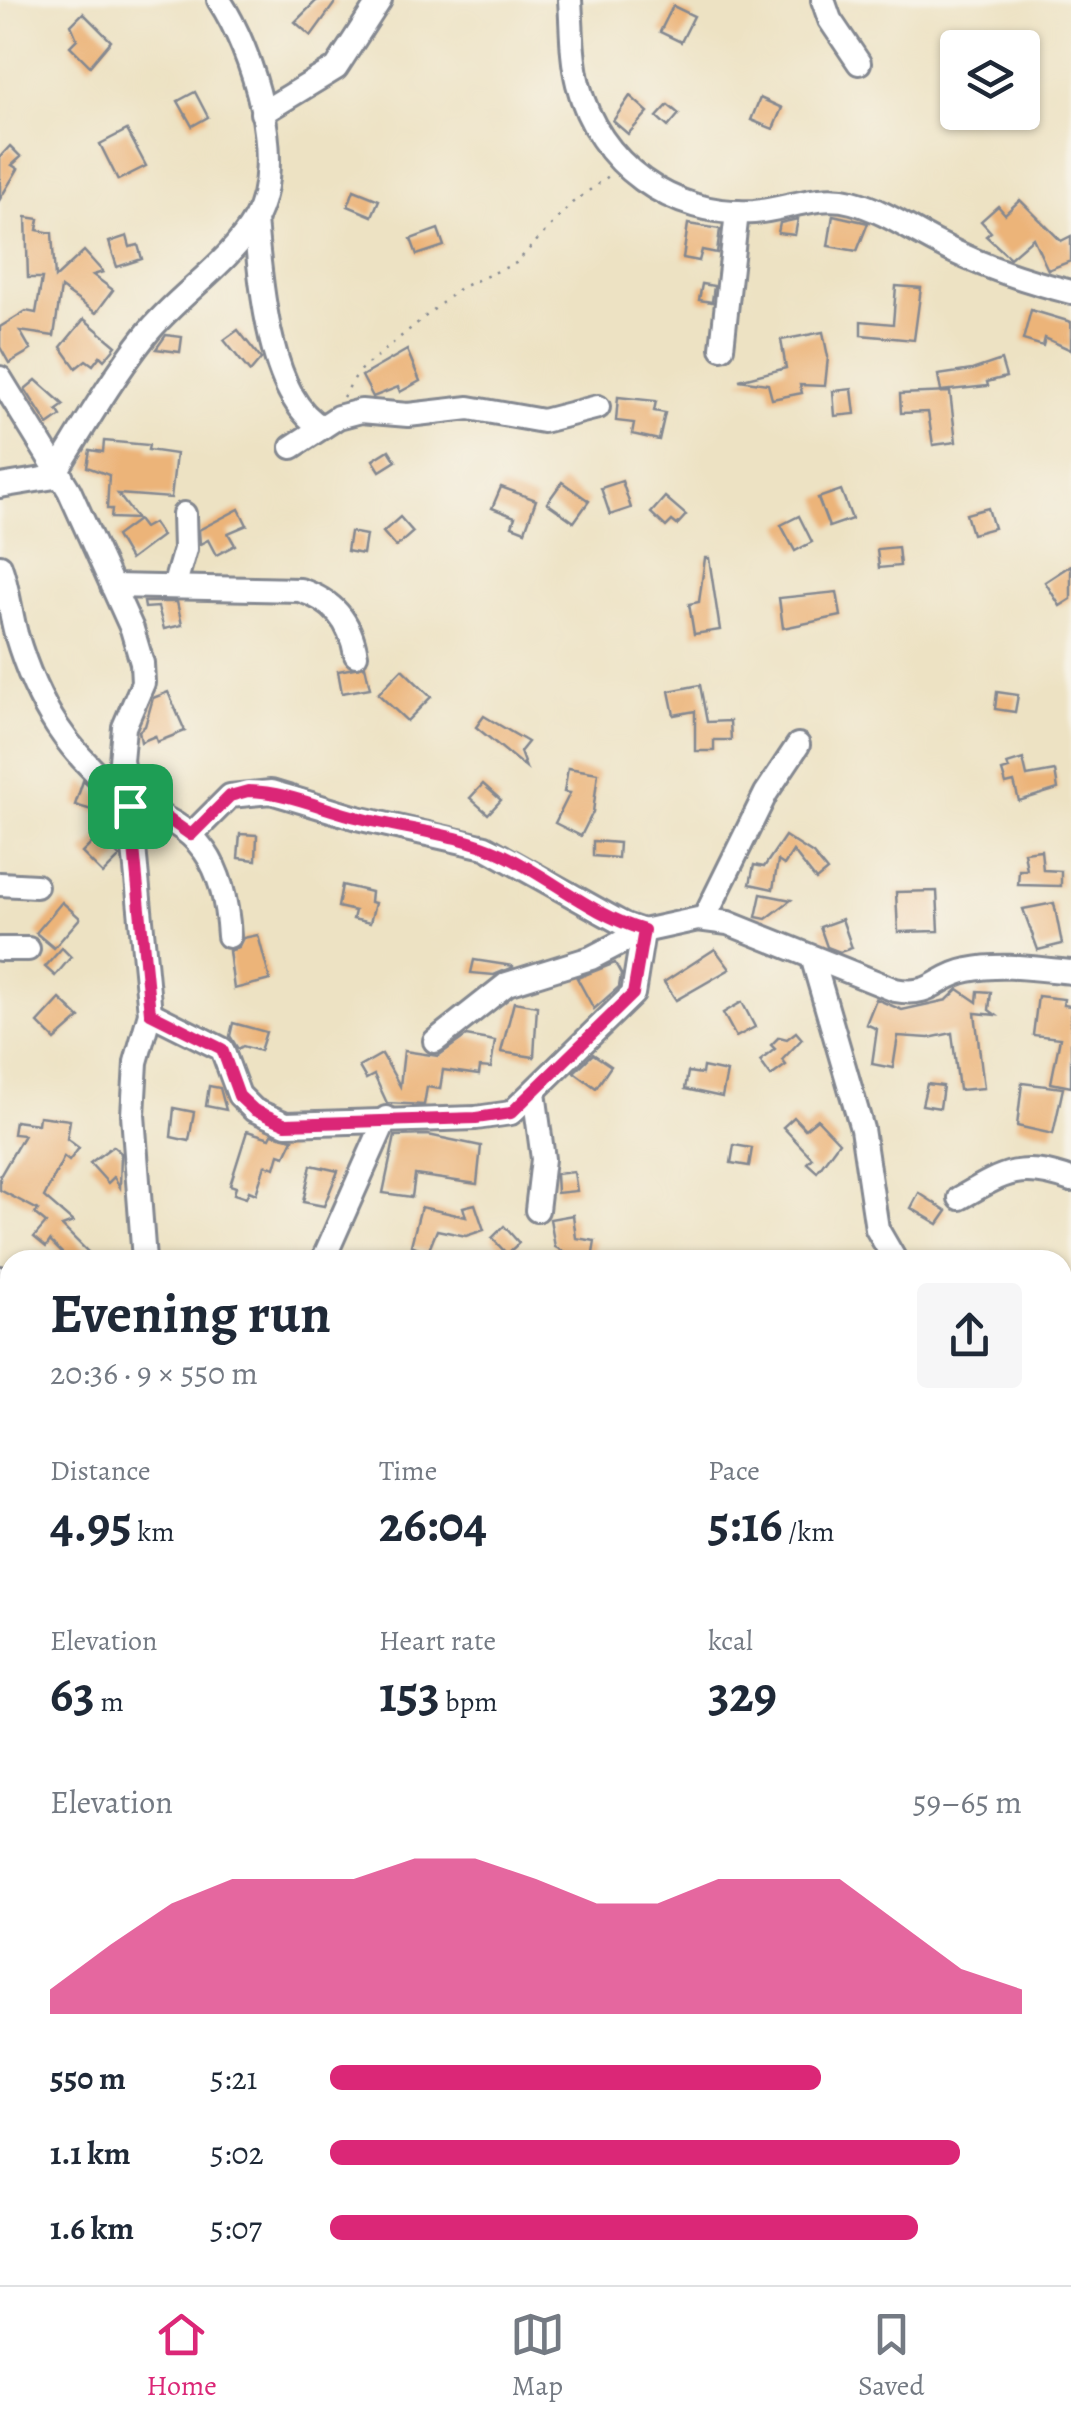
<!DOCTYPE html>
<html lang="en">
<head>
<meta charset="utf-8">
<style>
	:root { --surface:#fff; --page:#f6f6f7; --text:#1f2937; --muted:#747a83; --line:#e0e1e3; --accent:#db2777 }
	body { margin:0; font-family:Alegreya,serif; background:var(--page); color:var(--text); height:100vh; display:flex; flex-direction:column; font-size:38px; white-space:nowrap }
	* { box-sizing:border-box; margin:0 }
	p { font-size:32px; color:var(--muted) }
	.icon { flex:none; width:55px; height:55px; fill:none; stroke:currentColor; stroke-width:2; stroke-linecap:round; stroke-linejoin:round }
	.map { position:relative; flex:1; overflow:hidden }
	.panel { position:absolute; left:0px; top:1250px; width:1072px; height:1035px; display:flex; flex-direction:column; background:var(--surface); border-radius:30px 30px 0 0; box-shadow:0 2px 8px #0004 }
	.panel>* { flex:none }
	.tools { position:absolute; left:940px; top:30px; display:grid; gap:20px }
	.tools a { display:grid; place-items:center; width:100px; height:100px; border-radius:10px; background:var(--surface); box-shadow:0 2px 8px #0004; font-size:50px }
	.pin { position:absolute; display:grid; place-items:center; width:85px; height:85px; color:#fff; margin:-42px; border-radius:20px; box-shadow:0 5px 15px #0006 }
	.round { display:grid; place-items:center; flex:none; width:105px; height:105px; border-radius:10px; background:var(--page) }
	.summary { display:flex; align-items:center; justify-content:space-between; height:170px; padding:0 50px }
	h1 { font-size:55px; font-weight:700; line-height:75px }
	.metrics { display:grid; grid-template-columns:repeat(3,1fr); gap:15px; height:170px; padding:10px 50px }
	.metrics div { display:grid; align-content:center }
	.metrics b { font-size:50px; font-weight:700 }
	.metrics small { font-size:28px; font-weight:400 }
	.metrics p { font-size:28px }
	.chart { height:280px; padding:20px 50px }
	.chart p { display:flex; justify-content:space-between }
	.chart svg { width:100%; height:180px; margin-top:10px; fill:var(--accent); opacity:.7 }
	ul { padding:0 50px; list-style:none; font-size:32px }
	li { display:grid; grid-template-columns:160px 120px 1fr; align-items:center; height:75px }
	li i { height:25px; border-radius:12px; background:var(--accent) }
	.dock { display:flex; justify-content:space-around; align-items:center; height:140px; border-top:2px solid var(--line); background:var(--surface); font-size:28px; color:var(--muted) }
	.dock a { display:grid; justify-items:center; gap:5px }
	.dock .current { color:var(--accent) }
	.map>svg:first-child { display:block }
</style>
</head>
<body>
<div class="map">
<svg width="1071" height="2285" viewBox="0 0 1071 2285">
	<rect width="100%" height="100%" fill="#f7f3e8"/>
	<filter id="ink" filterUnits="userSpaceOnUse"><feTurbulence type="fractalNoise" baseFrequency=".01" numOctaves="2"/><feDisplacementMap in="SourceGraphic" scale="20" xChannelSelector="R" yChannelSelector="G"/><feConvolveMatrix kernelMatrix="1 2 1 2 8 2 1 2 1" color-interpolation-filters="sRGB"/></filter>
	<filter id="wash" filterUnits="userSpaceOnUse"><feTurbulence type="fractalNoise" baseFrequency=".0048" numOctaves="4" result="noise"/><feDisplacementMap in="SourceGraphic" scale="40" xChannelSelector="R" yChannelSelector="G"/><feGaussianBlur stdDeviation="2.25" result="paint"/><feColorMatrix in="noise" values="0 0 0 0 0 0 0 0 0 0 0 0 0 0 0 0 0 1.4 0 .05"/><feComposite in="paint" operator="in"/></filter>
	<g filter="url(#wash)">
		<rect width="100%" height="100%" fill="#ede2c3"/>
		<g id="blocks">
			<!-- building -->
			<g fill="#ecb479">
				<polygon points="317,0 337,0 311,36 295,22"/>
				<polygon points="673,6 694,16 681,42 660,32"/>
				<polygon points="83,13 111,41 90,66 70,46 77,39 71,25"/>
				<polygon points="195,92 208,117 192,126 178,101"/>
				<polygon points="630,96 648,112 628,134 613,121"/>
				<polygon points="760,98 782,108 773,129 751,120"/>
				<polygon points="668,105 679,114 668,127 657,117"/>
				<polygon points="127,130 146,166 118,180 100,144"/>
				<polygon points="10,146 21,157 12,165 18,169 0,199 0,157"/>
				<polygon points="354,190 379,200 372,216 348,206"/>
				<polygon points="1020,200 1061,241 1071,236 1071,261 1048,270 1033,238 1010,258 986,236 991,232 981,221 998,206 1005,214"/>
				<polygon points="833,215 868,223 857,251 828,246"/>
				<polygon points="26,217 39,219 37,230 52,233 55,278 84,251 103,272 93,275 113,290 96,313 61,288 54,336 20,331 31,350 9,363 0,347 0,327 26,311 36,313 42,278 28,278"/>
				<polygon points="798,219 795,235 778,233 780,223"/>
				<polygon points="688,224 720,229 717,253 702,250 699,261 683,258"/>
				<polygon points="438,229 444,246 417,255 411,239"/>
				<polygon points="127,236 130,247 138,245 142,259 117,267 109,242"/>
				<polygon points="702,284 714,286 712,302 699,300"/>
				<polygon points="896,286 921,288 914,340 861,335 861,321 893,324"/>
				<polygon points="1031,310 1071,322 1071,350 1045,338 1043,346 1023,340"/>
				<polygon points="84,319 116,346 104,360 100,356 93,365 86,360 76,368 61,347"/>
				<polygon points="238,330 261,359 250,372 224,340"/>
				<polygon points="823,332 828,357 825,386 800,385 802,393 772,399 768,384 739,380 786,368 781,340"/>
				<polygon points="166,335 182,337 180,352 156,349"/>
				<polygon points="407,350 420,381 400,392 398,387 373,397 362,376"/>
				<polygon points="1001,360 1006,377 987,382 988,386 941,391 938,375 972,370"/>
				<polygon points="36,380 64,405 57,410 61,416 48,425 25,389"/>
				<polygon points="852,389 855,414 835,416 833,391"/>
				<polygon points="950,392 956,442 933,445 928,412 901,413 900,394"/>
				<polygon points="618,397 656,401 654,411 665,413 659,440 632,434 634,423 616,421"/>
				<polygon points="104,441 149,445 148,450 176,454 171,498 118,494 137,519 111,518 112,509 107,509 109,475 87,467 90,450 103,452"/>
				<polygon points="389,450 396,461 380,471 373,460"/>
				<polygon points="622,481 631,508 610,515 601,488"/>
				<polygon points="562,482 589,501 574,522 547,503"/>
				<polygon points="501,487 536,500 525,531 512,526 515,517 492,508"/>
				<polygon points="841,490 852,519 829,527 818,498"/>
				<polygon points="665,497 686,515 677,525 672,521 666,527 651,513"/>
				<polygon points="988,508 994,528 972,534 966,514"/>
				<polygon points="239,509 247,525 228,533 235,545 216,555 208,540 200,544 199,530"/>
				<polygon points="799,516 812,542 795,551 781,525"/>
				<polygon points="400,517 413,532 396,547 383,532"/>
				<polygon points="138,520 144,528 153,523 162,536 130,560 116,536"/>
				<polygon points="350,532 366,535 363,554 347,551"/>
				<polygon points="898,547 900,566 879,568 877,549"/>
				<polygon points="705,558 709,558 720,630 694,634 689,604 699,602"/>
				<polygon points="1071,565 1071,599 1060,606 1045,582"/>
				<polygon points="837,592 841,616 783,628 779,598"/>
				<polygon points="144,602 177,602 182,625 164,629 158,607 145,608"/>
				<polygon points="365,666 370,688 342,693 338,671"/>
				<polygon points="402,669 431,697 407,721 378,694"/>
				<polygon points="700,685 707,722 730,721 731,740 714,740 714,751 695,751 695,711 674,715 669,691"/>
				<polygon points="168,692 185,731 157,742 155,736 141,742 139,731 145,726 153,698"/>
				<polygon points="997,692 1018,695 1015,712 995,709"/>
				<polygon points="484,716 528,742 520,752 526,768 476,727"/>
				<polygon points="1023,759 1027,776 1055,771 1058,789 1019,801 1014,782 1006,784 1002,771 1009,769 1007,764"/>
				<polygon points="568,768 598,773 593,812 581,836 555,823 570,793 564,792"/>
				<polygon points="83,781 113,807 108,815 75,805"/>
				<polygon points="483,784 501,800 488,814 470,798"/>
				<polygon points="240,834 257,835 256,860 238,858"/>
				<polygon points="100,835 120,857 103,874 82,853"/>
				<polygon points="785,836 813,854 827,871 816,880 793,851 784,865 778,861 773,889 750,884 754,865 764,867"/>
				<polygon points="593,841 619,843 618,858 593,856"/>
				<polygon points="1041,850 1043,870 1061,871 1061,886 1018,885 1019,870 1027,870 1024,852"/>
				<polygon points="342,885 371,892 370,902 375,903 370,923 353,919 355,911 338,907"/>
				<polygon points="937,891 939,931 898,932 896,892"/>
				<polygon points="761,894 791,900 766,919 756,917"/>
				<polygon points="62,902 80,918 54,948 36,933"/>
				<polygon points="1054,903 1062,944 1038,950 1023,909"/>
				<polygon points="842,919 852,948 840,952 827,947 820,927"/>
				<polygon points="258,935 270,980 234,989 229,951 238,948 243,938"/>
				<polygon points="62,948 71,957 55,976 45,967"/>
				<polygon points="715,949 730,969 676,1000 664,982"/>
				<polygon points="474,960 513,966 513,967 494,975 471,973"/>
				<polygon points="615,963 621,974 619,987 594,1009 577,978"/>
				<polygon points="958,989 977,1002 978,991 991,992 989,1010 996,1015 975,1013 984,1088 959,1090 952,1033 929,1038 898,1036 893,1068 872,1064 877,1029 866,1024 876,999 902,1010 947,1000"/>
				<polygon points="1038,996 1064,999 1063,1005 1071,1006 1071,1087 1051,1083 1060,1038 1033,1035"/>
				<polygon points="60,999 80,1018 55,1040 38,1023"/>
				<polygon points="514,1002 537,1006 534,1057 501,1052"/>
				<polygon points="742,1002 755,1027 736,1037 723,1013"/>
				<polygon points="233,1023 266,1032 260,1051 243,1046 238,1049 230,1036"/>
				<polygon points="796,1032 802,1039 782,1060 786,1065 771,1076 760,1061 775,1049 771,1045 779,1037 787,1039"/>
				<polygon points="466,1036 495,1041 491,1068 480,1067 479,1075 443,1070 440,1089 427,1087 424,1105 387,1103 374,1075 366,1079 359,1067 382,1054 400,1086 404,1051 438,1056"/>
				<polygon points="593,1054 611,1066 596,1088 574,1072"/>
				<polygon points="703,1067 727,1072 722,1097 685,1089 688,1072 702,1074"/>
				<polygon points="1022,1083 1063,1088 1053,1134 1017,1126"/>
				<polygon points="927,1084 943,1086 940,1108 922,1105"/>
				<polygon points="209,1086 220,1088 226,1110 206,1106"/>
				<polygon points="174,1108 194,1112 189,1141 171,1137"/>
				<polygon points="39,1116 70,1120 67,1139 79,1148 69,1161 64,1157 44,1197 73,1222 62,1226 96,1260 69,1260 50,1241 46,1247 34,1237 46,1223 35,1214 38,1210 0,1190 0,1176 24,1135 13,1134 15,1121 38,1124"/>
				<polygon points="794,1117 805,1129 817,1119 839,1142 817,1172 807,1163 812,1158 783,1127"/>
				<polygon points="247,1131 270,1138 272,1134 293,1139 285,1156 279,1154 275,1168 265,1165 256,1194 249,1191 246,1198 234,1194 236,1187 230,1185"/>
				<polygon points="428,1135 481,1146 477,1184 415,1175 412,1197 383,1193 395,1136"/>
				<polygon points="734,1145 752,1148 749,1166 731,1163"/>
				<polygon points="113,1146 121,1153 120,1187 114,1177 108,1183 90,1163"/>
				<polygon points="311,1165 338,1171 324,1206 303,1202"/>
				<polygon points="574,1172 577,1191 557,1193 556,1174"/>
				<polygon points="919,1193 947,1211 938,1224 911,1208"/>
				<polygon points="475,1204 484,1230 466,1236 437,1230 428,1252 411,1245 421,1207 466,1217 463,1207"/>
				<polygon points="573,1215 576,1238 595,1241 592,1260 569,1260 570,1255 555,1247 550,1219"/>
				<polygon points="504,1226 519,1243 507,1254 492,1238"/>
			</g>
		</g>
	</g>
	<g filter="url(#ink)">
		<use href="#blocks" fill-opacity="0" stroke="#848890" stroke-width="2.5"/>
		<g fill="none" stroke-linecap="round" stroke-linejoin="round">
			<defs>
				<g id="minor">
					<path d="M 570,0 C 572,28 571,56 578,84 C 598,164 672,217 754,212 C 788,209 818,193 852,202 C 882,210 908,228 935,242 C 978,265 1023,280 1071,292"/>
					<polyline points="823,0 830,20 859,63"/>
					<polyline points="262,113 336,68 380,0"/>
					<path d="M 255,220 C 260,276 268,399 322,427"/>
					<polyline points="722,348 737,212"/>
					<polyline points="0,378 69,490 132,629 142,663 143,683 124,727 121,761 130,806 150,1013 136,1062 133,1115 144,1260"/>
					<polyline points="292,447 338,417 361,411 408,415 469,408 543,421 598,407"/>
					<path d="M 57,470 C 85,425 112,378 145,336 C 178,294 229,265 255,219 C 287,160 253,52 219,0"/>
					<polyline points="0,486 61,476"/>
					<path d="M 0,566 C 8,588 10,611 16,634 C 37,705 68,755 127,799"/>
					<polyline points="175,584 185,549 184,514"/>
					<path d="M 112,586 L 300,590 C 333,601 350,620 356,655"/>
					<path d="M 130,806 C 201,823 225,866 229,936"/>
					<path d="M 191,835 L 230,796 L 271,792 L 357,818 L 485,847 L 625,925 L 643,931 L 698,919 L 728,923 L 895,990 C 934,997 936,976 968,970 C 1002,963 1037,969 1071,972"/>
					<polyline points="0,884 36,886"/>
					<polyline points="704,919 766,793 798,745"/>
					<polyline points="0,949 28,949"/>
					<polyline points="813,960 862,1129 877,1229 895,1260"/>
					<polyline points="150,1013 222,1049 239,1095 254,1110 286,1124 476,1118 511,1113 633,994 643,931"/>
					<polyline points="435,1041 507,984 591,958 643,931"/>
					<polyline points="534,1092 543,1159 537,1210"/>
					<path d="M 960,1198 C 1005,1172 1021,1162 1071,1180"/>
					<polyline points="323,1260 386,1118"/>
					<polyline points="0,1278 10,1301"/>
					<polyline points="0,1628 10,1641"/>
					<polyline points="0,1847 10,1833"/>
					<polyline points="0,1868 10,1885"/>
					<polyline points="1062,1871 1071,1872"/>
					<polyline points="719,2275 725,2285"/>
					<polyline points="24,2285 30,2275"/>
					<polyline points="364,2285 367,2275"/>
				</g>
			</defs>
			<!-- minor casing -->
			<use href="#minor" stroke="#848890" stroke-width="28"/>
			<!-- path -->
			<polyline stroke="#848890" stroke-width="2.5" stroke-dasharray="2.5 8" stroke-linecap="butt" points="343,397 359,371 460,288 516,263 572,203 609,176"/>
			<!-- minor -->
			<use href="#minor" stroke="#fff" stroke-width="22"/>
		</g>
	</g>
	<g fill="none" stroke-linecap="round" stroke-linejoin="round" filter="url(#ink)">
		<defs>
			<path id="route" d="M 248,791 C 289,792 322,809 360,818 C 407,830 457,833 502,854 C 550,877 592,915 644,930 L 633,994 L 511,1113 L 476,1118 L 286,1124 L 254,1110 L 239,1096 L 222,1049 L 150,1013 L 130,806 L 164,816 L 191,835 L 230,796 Z"/>
		</defs>
		<!-- route casing -->
		<use href="#route" stroke="#fff" stroke-width="20"/>
		<!-- route -->
		<use href="#route" stroke="#db2777" stroke-width="12"/>
	</g>
</svg>
<div class="tools">
<a><svg class="icon" aria-label="layers" viewBox="0 0 24 24"><path d="M12 4l9 5-9 5-9-5zM3 14l9 5 9-5"/></svg></a>
</div>
<div class="pin" style="left:130px;top:806px;background:#1e9e55"><svg class="icon" aria-label="arrive" viewBox="0 0 24 24"><path d="M6 21V4h12l-3 4 3 4H6"/></svg></div>
<section class="panel">
<div class="summary"><div><h1>Evening run</h1><p>20:36 · 9 × 550 m</p></div><a class="round"><svg class="icon" aria-label="share" viewBox="0 0 24 24"><path d="M12 15V3M7 8l5-5 5 5M5 13v7h14v-7"/></svg></a></div>
<div class="metrics">
<div><p>Distance</p><b>4.95<small> km</small></b></div>
<div><p>Time</p><b>26:04</b></div>
<div><p>Pace</p><b>5:16<small> /km</small></b></div>
</div>
<div class="metrics">
<div><p>Elevation</p><b>63<small> m</small></b></div>
<div><p>Heart rate</p><b>153<small> bpm</small></b></div>
<div><p>kcal</p><b>329</b></div>
</div>
<div class="chart"><p><span>Elevation</span>59–65 m</p>
<svg viewBox="0 0 160 44" preserveAspectRatio="none"><path d="M0 44V38L10 27L20 17L30 11L40 11L50 11L60 6L70 6L80 11L90 17L100 17L110 11L120 11L130 11L140 22L150 33L160 38V44z"/></svg>
</div>
<ul>
<li><b>550 m</b>5:21<i style="width:71%"></i></li>
<li><b>1.1 km</b>5:02<i style="width:91%"></i></li>
<li><b>1.6 km</b>5:07<i style="width:85%"></i></li>
</ul>
</section>
</div>
<nav class="dock">
<a class="current"><svg class="icon" aria-label="home" viewBox="0 0 24 24"><path d="M3 11l9-7 9 7M6 9v11h12V9"/></svg>Home</a>
<a><svg class="icon" aria-label="map" viewBox="0 0 24 24"><path d="M3 6l6-2 6 2 6-2v14l-6 2-6-2-6 2zM9 4v14M15 6v14"/></svg>Map</a>
<a><svg class="icon" aria-label="saved" viewBox="0 0 24 24"><path d="M7 4h10v16l-5-4-5 4z"/></svg>Saved</a>
</nav>
</body>
</html>
